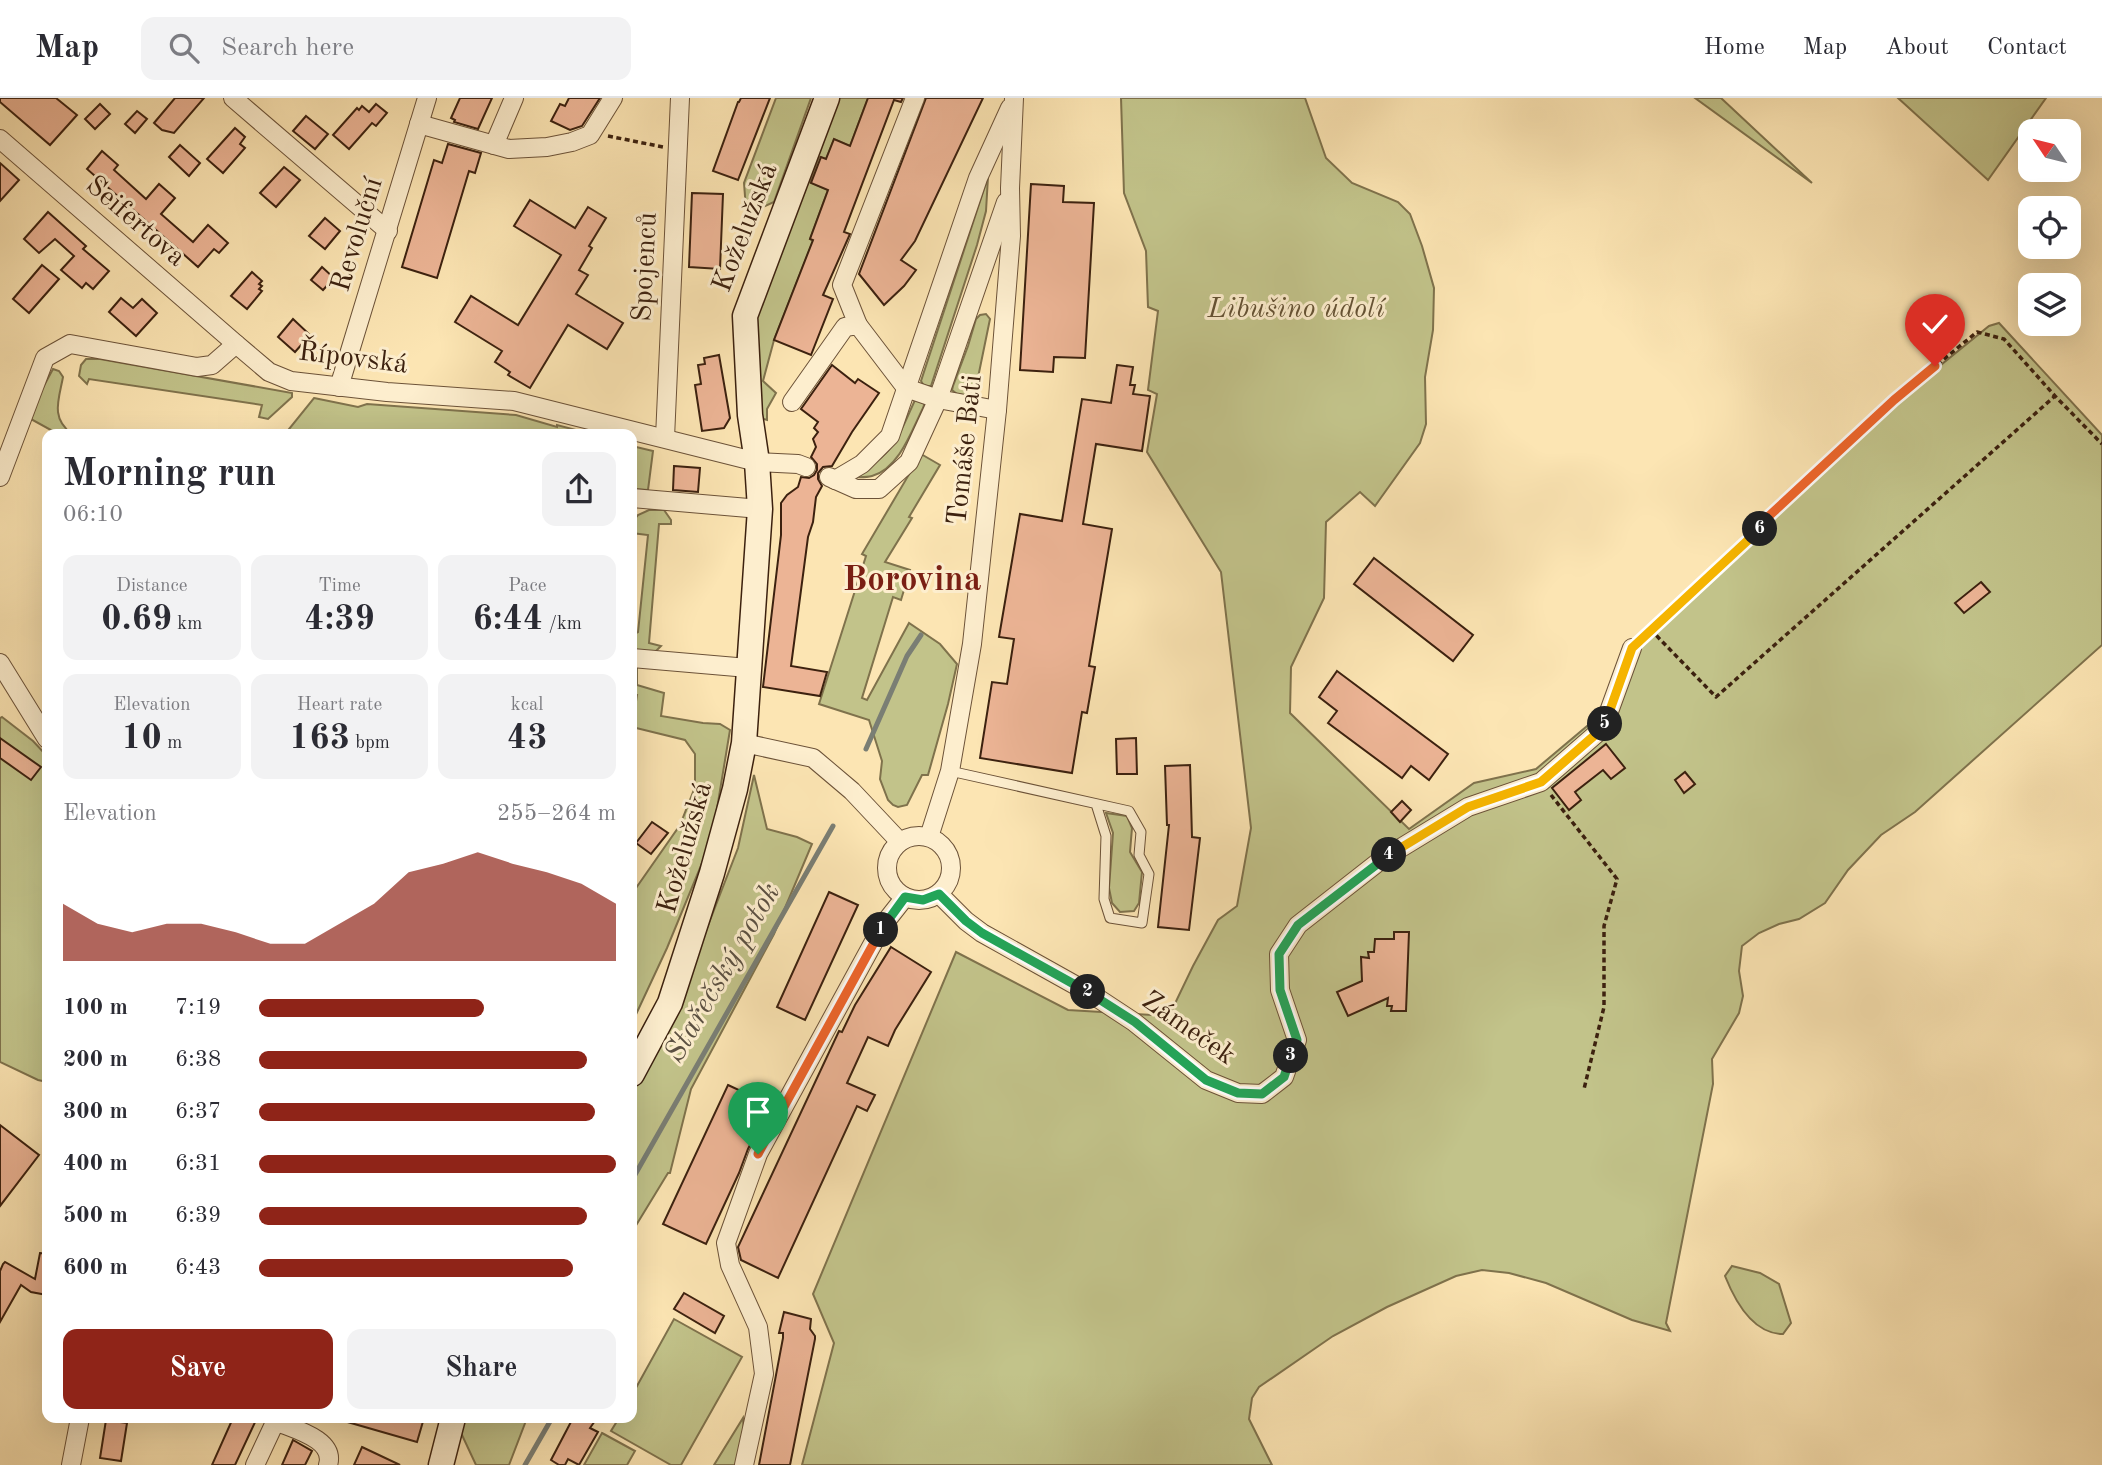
<!DOCTYPE html>
<html lang="en">
<head>
<meta charset="utf-8">
<style>
	:root { --surface:#fff; --page:#f2f2f3; --text:#2b2b33; --muted:#7c7c81; --line:#e1e1e2; --accent:#8f2418 }
	body { margin:0; font-family:"Old Standard TT",serif; background:var(--page); color:var(--text); height:100vh; display:flex; flex-direction:column; font-size:26px; white-space:nowrap }
	* { box-sizing:border-box; margin:0 }
	p { font-size:23px; color:var(--muted) }
	.icon { flex:none; width:38px; height:38px; fill:none; stroke:currentColor; stroke-width:2; stroke-linecap:round; stroke-linejoin:round }
	.map { position:relative; flex:1; overflow:hidden }
	.panel { position:absolute; left:42px; top:331px; width:595px; height:994px; display:flex; flex-direction:column; background:var(--surface); border-radius:14px; box-shadow:0 7px 28px #0002 }
	.panel>* { flex:none }
	.needle { width:46px; rotate:305deg }
	.fabs { position:absolute; left:2018px; top:21px; display:grid; gap:14px }
	.fabs a { display:grid; place-items:center; width:63px; height:63px; border-radius:14px; background:var(--surface); box-shadow:0 7px 28px #0002; font-size:35px }
	.pin { position:absolute; display:grid; place-items:center; width:60px; height:60px; color:#fff; margin:-72px -30px; border-radius:50% 50% 50% 0; rotate:-45deg; box-shadow:0 0 7px #0007 }
	.pin .icon { rotate:45deg }
	.km { position:absolute; width:35px; height:35px; margin:-18px; border-radius:50%; background:#222; color:#fff; font-size:19px; line-height:35px; text-align:center }
	.round { display:grid; place-items:center; flex:none; width:74px; height:74px; border-radius:14px; background:var(--page) }
	.headline { display:flex; align-items:center; justify-content:space-between; height:119px; padding:0 21px }
	h1 { font-size:38px; font-weight:800; line-height:52px }
	.stats { display:grid; grid-template-columns:repeat(3,1fr); gap:10px; height:119px; padding:7px 21px }
	.stats div { display:grid; align-content:center; border-radius:14px; background:var(--page); text-align:center }
	.stats b { font-size:35px; font-weight:800 }
	.stats small { font-size:19px; font-weight:400 }
	.stats p { font-size:19px }
	.chart { height:196px; padding:14px 21px }
	.chart p { display:flex; justify-content:space-between }
	.chart svg { width:100%; height:126px; margin-top:7px; fill:var(--accent); opacity:.7 }
	.action { display:flex; gap:14px; margin-top:auto; padding:14px 21px }
	.action a { flex:1; height:80px; border-radius:14px; background:var(--accent); color:#fff; font-size:28px; font-weight:800; line-height:80px; text-align:center }
	.action a+a { background:var(--page); color:var(--text) }
	ul { padding:0 21px; list-style:none; font-size:23px }
	li { display:grid; grid-template-columns:112px 84px 1fr; align-items:center; height:52px }
	li i { height:18px; border-radius:9px; background:var(--accent) }
	header { display:flex; align-items:center; gap:42px; box-sizing:border-box; height:98px; padding:0 35px; background:var(--surface); border-bottom:2px solid var(--line) }
	header strong { font-size:33px }
	nav { display:flex; gap:38px; margin-inline-start:auto; font-size:24px }
	.search { width:490px; height:63px; background:var(--page); display:flex; align-items:center; gap:18px; box-sizing:border-box; padding:0 24px; border-radius:14px; color:var(--muted); font-size:26px }
	.map>svg:first-child { display:block }
</style>
</head>
<body>
<header>
<strong>Map</strong>
<div class="search"><svg class="icon" aria-label="search" viewBox="0 0 24 24"><circle cx="10" cy="10" r="6"/><path d="M15 15l6 6"/></svg>Search here</div>
<nav><a>Home</a><a>Map</a><a>About</a><a>Contact</a></nav>
</header>
<div class="map">
<svg width="2102" height="1367" viewBox="0 0 2102 1367">
	<rect width="100%" height="100%" fill="#fce5b3"/>
	<filter id="stains"><feTurbulence type="fractalNoise" baseFrequency=".00286" numOctaves="4"/><feColorMatrix values="0 0 0 0 .2 0 0 0 0 .09 0 0 0 0 .02 0 0 0 .5 -.17"/></filter>
	<radialGradient id="worn" r=".72"><stop offset=".6" stop-color="#630" stop-opacity="0"/><stop offset="1" stop-color="#630" stop-opacity=".3"/></radialGradient>
	<!-- green -->
	<g fill="#c2c38a" stroke="#7f724c" stroke-width="2">
		<polygon points="776,0 811,0 774,104 752,114 746,111 744,85"/>
		<polygon points="825,0 868,0 850,48 834,41 826,61 819,59 810,84 828,92 810,141 813,143 774,242 763,283 776,295 767,311 767,322 750,317 745,218"/>
		<polygon points="1121,0 1305,0 1326,60 1352,85 1398,104 1410,116 1422,148 1434,190 1433,232 1425,279 1426,326 1420,345 1375,408 1360,394 1326,424 1324,500 1291,569 1290,615 1409,731 1474,685 1536,671 1593,623 1654,525 1752,444 1778,406 1826,360 1989,228 1999,225 2102,337 2102,547 1915,714 1881,737 1848,772 1825,805 1799,821 1779,826 1759,835 1742,848 1739,873 1743,898 1739,915 1712,961 1713,986 1666,1225 1670,1233 1632,1222 1546,1185 1509,1175 1482,1172 1456,1178 1387,1209 1333,1238 1259,1289 1252,1300 1249,1321 1272,1367 802,1367 834,1245 813,1196 956,854 1068,912 1169,918 1193,868 1218,822 1237,808 1251,730 1221,474 1147,354 1157,296 1148,292 1158,213 1148,209 1146,153 1124,95"/>
		<polygon points="1695,0 1721,0 1812,85"/>
		<polygon points="1898,0 2046,0 1988,82"/>
		<polygon points="988,79 986,113 977,147 931,288 924,288 921,283"/>
		<polygon points="986,216 990,221 974,299 957,296 952,292 953,288 968,248 976,221 980,217"/>
		<polygon points="86,261 100,261 292,295 292,299 268,321 259,319 262,307 89,281 87,286 79,278 81,267"/>
		<path d="M 53,271 L 59,273 L 63,279 C 59,301 50,320 72,336 L 58,336 L 29,320 L 34,306 Z"/>
		<polygon points="314,300 358,309 367,306 516,317 557,329 557,327 591,336 285,336"/>
		<path d="M 919,301 L 925,304 L 923,310 C 912,332 899,371 872,378 C 865,380 857,379 849,379 C 893,359 896,344 915,302 Z"/>
		<polygon points="632,348 653,353 648,392 632,391"/>
		<polygon points="921,356 940,367 909,419 912,420 885,464 910,472 901,502 893,499 862,600 867,602 909,525 940,546 957,566 948,606 928,677 922,677 907,707 898,709 893,707 888,702 880,681 882,663 869,622 819,606 866,458 862,456"/>
		<polygon points="649,412 664,412 671,422 671,426 659,426 649,545 661,548 654,555 634,553 632,551 632,537 638,534 648,437 632,435 632,424 638,417"/>
		<polygon points="632,570 637,570 637,587 664,595 661,618 703,625 720,626 730,632 712,741 667,850 632,925 632,790 636,790 680,727 695,689 695,656 685,642 632,629 637,597 632,597"/>
		<polygon points="2,619 33,643 47,658 47,984 38,982 0,964 0,620"/>
		<polygon points="754,677 767,731 797,739 812,746 774,836 691,991 670,1075 668,1075 632,1134 632,994 658,945 705,835 738,750"/>
		<polygon points="1106,715 1127,718 1132,730 1130,754 1142,774 1139,805 1134,813 1120,814 1112,805 1109,790 1113,735"/>
		<path d="M 1732,1168 L 1760,1175 L 1779,1186 L 1791,1225 L 1783,1236 C 1753,1236 1735,1203 1725,1178 Z"/>
		<polygon points="674,1221 742,1259 681,1367 671,1367 611,1333 619,1320 632,1320 632,1297"/>
		<polygon points="454,1320 527,1320 509,1367 476,1367"/>
		<polygon points="743,1320 744,1335 737,1367 714,1367"/>
		<polygon points="602,1335 635,1353 627,1367 584,1367"/>
	</g>
	<g fill="none" stroke-linecap="round" stroke-linejoin="round">
		<!-- stream -->
		<g stroke="#7a7e74" stroke-width="5">
			<polyline points="866,651 907,558 921,537"/>
			<polyline points="632,1082 833,728"/>
			<polyline points="525,1367 552,1320"/>
		</g>
	</g>
	<!-- building -->
	<g fill="#ecb495" stroke="#3c210f" stroke-width="2">
		<polygon points="0,0 56,0 77,17 50,47 0,4"/>
		<polygon points="175,0 204,0 174,35 162,32 154,25"/>
		<polygon points="460,0 492,0 478,31 454,24 455,22 451,20"/>
		<polygon points="569,0 600,0 582,28 570,32 551,23 560,6 565,8"/>
		<polygon points="741,0 770,0 738,82 713,73 738,4 739,4"/>
		<polygon points="868,0 903,0 901,4 894,2 844,134 850,136 823,197 833,201 811,257 774,242 813,142 810,141 828,92 811,85 821,59 826,61 834,41 850,48"/>
		<polygon points="926,0 983,0 915,143 901,162 916,172 904,188 884,207 859,176"/>
		<polygon points="100,6 110,16 95,31 85,21"/>
		<polygon points="376,6 387,15 376,28 372,25 349,51 333,37 357,10 359,12 362,8 369,14"/>
		<polygon points="137,13 147,21 135,35 125,26"/>
		<polygon points="306,18 328,36 315,51 293,33"/>
		<polygon points="235,30 245,39 240,46 245,50 223,75 207,61"/>
		<polygon points="448,46 481,55 475,75 469,73 437,180 402,169 434,62 442,65"/>
		<polygon points="180,47 200,65 189,78 169,59"/>
		<polygon points="102,53 118,67 114,72 146,101 159,86 175,100 161,116 193,144 208,127 228,145 219,155 214,151 198,169 87,71"/>
		<polygon points="0,65 19,82 0,103"/>
		<polygon points="284,69 300,82 276,109 260,95"/>
		<polygon points="1031,86 1064,88 1063,104 1094,105 1085,260 1054,259 1053,274 1020,272"/>
		<polygon points="692,95 723,96 720,171 689,169"/>
		<polygon points="530,102 575,130 588,109 606,120 589,148 592,150 579,172 588,177 576,196 623,225 607,251 568,227 530,290 508,277 510,274 495,264 502,253 455,224 471,198 518,227 561,157 514,128"/>
		<polygon points="48,114 86,148 83,151 109,173 93,191 86,185 82,190 61,172 74,158 55,141 39,155 24,141"/>
		<polygon points="325,120 340,133 325,151 309,138"/>
		<polygon points="42,167 59,181 29,215 13,201"/>
		<polygon points="322,169 334,180 323,192 311,182"/>
		<polygon points="252,174 262,183 259,186 262,188 259,191 262,193 247,211 231,198"/>
		<polygon points="121,200 133,210 142,201 157,215 136,238 109,214"/>
		<polygon points="293,221 310,237 295,254 278,239"/>
		<polygon points="719,257 730,320 724,330 702,333 695,287 701,286 698,267 705,266 704,260"/>
		<polygon points="832,267 855,285 858,281 879,295 852,334 832,368 823,369 818,375 818,381 822,388 816,399 813,424 808,439 791,568 827,574 820,598 763,589 781,437 781,405 787,397 798,389 801,379 809,380 814,377 817,372 817,366 811,359 816,349 813,341 818,334 814,330 818,324 801,311"/>
		<polygon points="1117,267 1133,269 1130,287 1135,287 1133,296 1150,298 1142,353 1096,346 1083,426 1112,431 1089,568 1095,569 1087,615 1082,614 1072,675 980,660 992,584 1007,586 1014,541 999,539 1020,416 1062,423 1082,301 1111,305"/>
		<polygon points="674,368 700,370 698,394 673,392"/>
		<polygon points="1374,460 1473,537 1453,563 1354,486"/>
		<polygon points="1981,484 1990,494 1964,515 1955,505"/>
		<polygon points="1337,573 1448,656 1429,682 1411,668 1402,680 1328,625 1337,613 1319,599"/>
		<polygon points="0,640 41,669 31,682 0,660"/>
		<polygon points="1136,640 1137,676 1117,676 1116,641"/>
		<polygon points="1606,646 1625,670 1611,681 1603,672 1575,694 1581,702 1569,712 1552,690"/>
		<polygon points="1190,667 1192,739 1200,740 1189,832 1158,829 1169,727 1167,727 1165,668"/>
		<polygon points="1685,674 1695,686 1684,695 1675,682"/>
		<polygon points="1402,703 1411,712 1400,724 1391,714"/>
		<polygon points="652,724 668,735 651,756 636,745"/>
		<polygon points="829,794 858,807 805,922 777,909"/>
		<polygon points="1394,834 1409,834 1406,913 1391,913 1392,908 1387,908 1388,900 1348,918 1337,894 1362,883 1361,859 1369,860 1368,854 1374,854 1375,841 1394,841"/>
		<polygon points="891,849 931,874 895,932 888,948 868,939 847,985 875,997 867,1013 857,1008 778,1180 741,1162 738,1149 839,933 842,934 855,907"/>
		<polygon points="728,987 771,1007 748,1051 739,1075 706,1146 663,1126"/>
		<polygon points="0,1027 39,1057 0,1108"/>
		<polygon points="40,1155 47,1156 47,1197 31,1194 21,1187 0,1224 0,1173 3,1166 5,1164 35,1181"/>
		<polygon points="684,1195 724,1218 715,1235 674,1211"/>
		<polygon points="784,1214 811,1221 810,1231 815,1238 815,1241 790,1367 759,1367 783,1240 783,1235 779,1235"/>
		<polygon points="233,1320 257,1320 235,1367 212,1367"/>
		<polygon points="345,1320 424,1320 417,1344 344,1323"/>
		<polygon points="573,1320 597,1320 590,1330 598,1334 579,1367 568,1361 565,1367 559,1367 551,1362"/>
		<polygon points="106,1322 127,1325 121,1363 100,1360"/>
		<polygon points="293,1342 312,1353 305,1367 282,1367"/>
		<polygon points="362,1349 400,1367 354,1367"/>
	</g>
	<g fill="none" stroke-linecap="round" stroke-linejoin="round">
		<defs>
			<polyline id="lane" points="950,673 1129,713 1141,734 1139,757 1149,776 1142,825 1110,820 1104,801 1106,738 1096,706"/>
			<g id="street">
				<polyline points="233,0 388,133"/>
				<polyline points="419,26 509,51 547,49 572,44 590,37 613,0"/>
				<polyline points="0,41 236,246 269,274 291,283 387,294 514,303 757,364 798,366 806,369"/>
				<polyline points="494,47 514,0"/>
				<polyline points="858,227 842,187 915,0"/>
				<polyline points="339,289 427,0"/>
				<polyline points="792,304 845,229 858,227 906,290 938,301 997,312"/>
				<polyline points="665,340 680,0"/>
				<polyline points="0,379 45,260 70,246 197,269 212,267 236,246"/>
				<polyline points="829,379 856,391 879,391 909,364 938,301 1006,104"/>
				<polyline points="835,382 862,366 890,338 978,80 1010,10"/>
				<polyline points="632,400 760,411"/>
				<polyline points="632,560 748,570"/>
				<polyline points="0,565 47,641"/>
				<polyline points="744,645 813,660 852,693 900,744"/>
				<circle cx="919" cy="770" r="32"/>
				<polyline points="929,739 950,673 972,546 997,312 1011,138 1010,90 1014,0"/>
				<polyline points="939,796 966,823 982,835 1093,897 1134,924 1206,982 1238,995 1262,996 1284,979 1297,942 1280,892 1279,856 1298,827 1381,762 1468,709 1541,684 1603,630 1632,550"/>
				<path d="M 275,1323 C 293,1331 336,1341 328,1367"/>
				<polyline points="71,1367 80,1320"/>
				<polyline points="255,1367 277,1320"/>
				<polyline points="744,1367 764,1276 758,1229 730,1167 726,1145 758,1056 883,827 905,799"/>
			</g>
			<g id="secondary">
				<polyline points="632,976 670,905 712,775 735,691 744,645 760,411 757,364 750,317 745,218 827,0"/>
				<polyline points="441,1367 453,1320"/>
			</g>
		</defs>
		<!-- lane casing -->
		<use href="#lane" stroke="#6c5238" stroke-width="11"/>
		<!-- street casing -->
		<use href="#street" stroke="#6c5238" stroke-width="20"/>
		<!-- secondary casing -->
		<use href="#secondary" stroke="#3c210f" stroke-width="27"/>
		<!-- path -->
		<g stroke="#3c210f" stroke-width="3.5" stroke-dasharray="5 3.5" stroke-linecap="butt">
			<polyline points="608,38 663,49"/>
			<polyline points="1652,533 1759,433 1769,418 1894,302 1977,234 2004,241 2055,298 2102,346"/>
			<polyline points="1644,540 1652,533 1716,599 2055,298"/>
			<polyline points="1551,697 1617,781 1604,828 1604,909 1584,991"/>
		</g>
		<!-- lane -->
		<use href="#lane" stroke="#fdeece" stroke-width="9"/>
		<!-- street -->
		<use href="#street" stroke="#fdeece" stroke-width="18"/>
		<!-- secondary -->
		<use href="#secondary" stroke="#fdeece" stroke-width="24"/>
	</g>
	<g fill="none" stroke-linecap="round" stroke-linejoin="round">
		<defs>
			<polyline id="split-1" points="758,1056 881,832"/>
			<polyline id="split-2" points="881,832 905,799 923,802 939,796 966,823 982,835 1088,894"/>
			<polyline id="split-3" points="1088,894 1135,924 1206,982 1238,995 1262,996 1284,979 1291,958"/>
			<polyline id="split-4" points="1291,958 1297,942 1280,892 1279,856 1298,827 1389,757"/>
			<polyline id="split-5" points="1389,757 1468,709 1541,684 1603,630 1605,626"/>
			<polyline id="split-6" points="1605,626 1632,550 1760,431"/>
			<polyline id="split-7" points="1760,431 1769,418 1894,302 1935,268"/>
		</defs>
		<!-- split-1 casing -->
		<use href="#split-1" stroke="#fff" stroke-width="14"/>
		<!-- split-2 casing -->
		<use href="#split-2" stroke="#fff" stroke-width="14"/>
		<!-- split-3 casing -->
		<use href="#split-3" stroke="#fff" stroke-width="14"/>
		<!-- split-4 casing -->
		<use href="#split-4" stroke="#fff" stroke-width="14"/>
		<!-- split-5 casing -->
		<use href="#split-5" stroke="#fff" stroke-width="14"/>
		<!-- split-6 casing -->
		<use href="#split-6" stroke="#fff" stroke-width="14"/>
		<!-- split-7 casing -->
		<use href="#split-7" stroke="#fff" stroke-width="14"/>
		<!-- split-1 -->
		<use href="#split-1" stroke="#f0652b" stroke-width="9"/>
		<!-- split-2 -->
		<use href="#split-2" stroke="#22a559" stroke-width="9"/>
		<!-- split-3 -->
		<use href="#split-3" stroke="#22a559" stroke-width="9"/>
		<!-- split-4 -->
		<use href="#split-4" stroke="#22a559" stroke-width="9"/>
		<!-- split-5 -->
		<use href="#split-5" stroke="#f5b400" stroke-width="9"/>
		<!-- split-6 -->
		<use href="#split-6" stroke="#f5b400" stroke-width="9"/>
		<!-- split-7 -->
		<use href="#split-7" stroke="#f0652b" stroke-width="9"/>
	</g>
	<g text-anchor="middle" dominant-baseline="central" stroke-width="6" stroke-linejoin="round" paint-order="stroke">
		<!-- street labels -->
		<g font-size="28" fill="#3c210f" stroke="#fdeece">
			<text transform="translate(135 124) rotate(41)">Seifertova</text>
			<text transform="translate(746 130) rotate(-69)">Koželužská</text>
			<text transform="translate(358 137) rotate(-73)">Revoluční</text>
			<text transform="translate(646 169) rotate(-87)">Spojenců</text>
			<text transform="translate(353 261) rotate(7)">Řípovská</text>
			<text transform="translate(966 352) rotate(-84)">Tomáše Bati</text>
			<text transform="translate(686 750) rotate(-74)">Koželužská</text>
			<text transform="translate(1188 931) rotate(35)">Zámeček</text>
		</g>
		<!-- park labels -->
		<g font-size="28" font-style="italic" fill="#645234" stroke="#fdeece">
			<text x="1296" y="212">Libušino údolí</text>
		</g>
		<!-- water labels -->
		<g font-size="30" font-style="italic" fill="#5b5042" stroke="#fdeece">
			<text transform="translate(723 875) rotate(-60)">Stařečský potok</text>
		</g>
		<!-- district labels -->
		<g font-size="35" font-weight="bold" fill="#7a1f14" stroke="#fdeece">
			<text x="912" y="482">Borovina</text>
		</g>
	</g>
	<rect width="100%" height="100%" filter="url(#stains)"/>
	<rect width="100%" height="100%" fill="url(#worn)"/>
</svg>
<div class="fabs">
<a><svg class="needle" viewBox="-14 -14 28 28"><path d="M0-13l5 13h-10z" fill="#e53935"/><path d="M0 13l5-13h-10z" fill="#7c7c81"/></svg></a>
<a><svg class="icon" aria-label="locate" viewBox="0 0 24 24"><circle cx="12" cy="12" r="6"/><path d="M12 2v4M12 18v4M2 12h4M18 12h4"/></svg></a>
<a><svg class="icon" aria-label="layers" viewBox="0 0 24 24"><path d="M12 4l9 5-9 5-9-5zM3 14l9 5 9-5"/></svg></a>
</div>
<div class="pin" style="left:758px;top:1056px;background:#1e9e55"><svg class="icon" aria-label="arrive" viewBox="0 0 24 24"><path d="M6 21V4h12l-3 4 3 4H6"/></svg></div>
<div class="pin" style="left:1935px;top:268px;background:#d93025"><svg class="icon" aria-label="check" viewBox="0 0 24 24"><path d="M5 12l5 5 9-10"/></svg></div>
<b class="km" style="left:881px;top:832px">1</b>
<b class="km" style="left:1088px;top:894px">2</b>
<b class="km" style="left:1291px;top:958px">3</b>
<b class="km" style="left:1389px;top:757px">4</b>
<b class="km" style="left:1605px;top:626px">5</b>
<b class="km" style="left:1760px;top:431px">6</b>
<section class="panel">
<div class="headline"><div><h1>Morning run</h1><p>06:10</p></div><a class="round"><svg class="icon" aria-label="share" viewBox="0 0 24 24"><path d="M12 15V3M7 8l5-5 5 5M5 13v7h14v-7"/></svg></a></div>
<div class="stats">
<div><p>Distance</p><b>0.69<small> km</small></b></div>
<div><p>Time</p><b>4:39</b></div>
<div><p>Pace</p><b>6:44<small> /km</small></b></div>
</div>
<div class="stats">
<div><p>Elevation</p><b>10<small> m</small></b></div>
<div><p>Heart rate</p><b>163<small> bpm</small></b></div>
<div><p>kcal</p><b>43</b></div>
</div>
<div class="chart"><p><span>Elevation</span>255–264 m</p>
<svg viewBox="0 0 160 44" preserveAspectRatio="none"><path d="M0 44V24L10 31L20 34L30 31L40 31L50 34L60 38L70 38L80 31L90 24L100 13L110 10L120 6L130 10L140 13L150 17L160 24V44z"/></svg>
</div>
<ul>
<li><b>100 m</b>7:19<i style="width:63%"></i></li>
<li><b>200 m</b>6:38<i style="width:92%"></i></li>
<li><b>300 m</b>6:37<i style="width:94%"></i></li>
<li><b>400 m</b>6:31<i style="width:100%"></i></li>
<li><b>500 m</b>6:39<i style="width:92%"></i></li>
<li><b>600 m</b>6:43<i style="width:88%"></i></li>
</ul>
<div class="action"><a>Save</a><a>Share</a></div>
</section>
</div>
</body>
</html>
